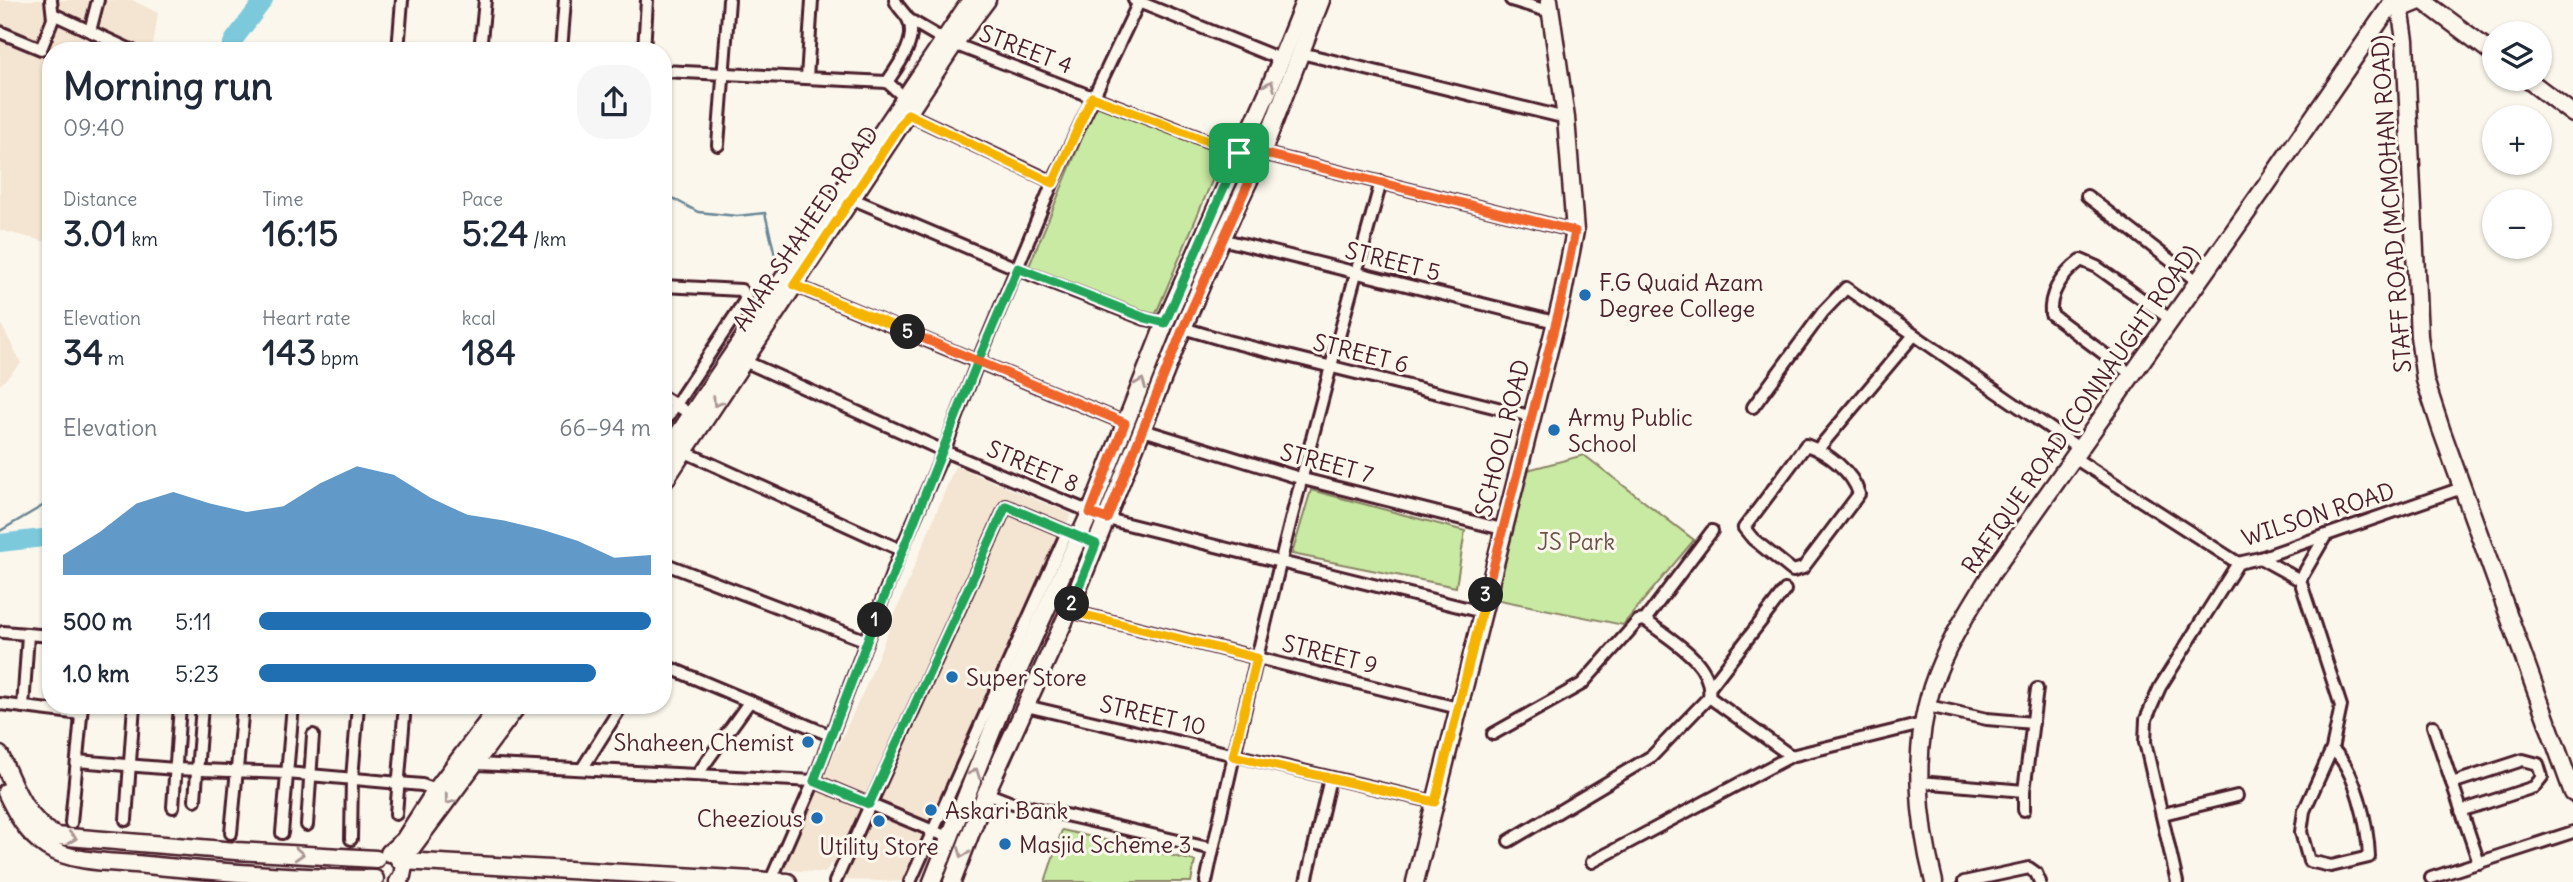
<!DOCTYPE html>
<html lang="en">
<head>
<meta charset="utf-8">
<style>
	:root { --surface:#fff; --page:#f6f6f7; --text:#1f2937; --muted:#747a83; --accent:#1f6fb2 }
	body { margin:0; font-family:Delius,sans-serif; background:var(--page); color:var(--text); height:100vh; display:flex; flex-direction:column; font-size:26px; white-space:nowrap }
	* { box-sizing:border-box; margin:0 }
	p { font-size:23px; color:var(--muted) }
	.icon { flex:none; width:38px; height:38px; fill:none; stroke:currentColor; stroke-width:2; stroke-linecap:round; stroke-linejoin:round }
	.map { position:relative; flex:1; overflow:hidden }
	.side { position:absolute; left:42px; top:42px; width:630px; height:672px; display:flex; flex-direction:column; background:var(--surface); border-radius:28px; box-shadow:0 2px 5px #0004 }
	.side>* { flex:none }
	.tools { position:absolute; left:2482px; top:21px; display:grid; gap:14px }
	.tools a { display:grid; place-items:center; width:70px; height:70px; border-radius:50%; background:var(--surface); box-shadow:0 2px 5px #0004; font-size:35px }
	.pin { position:absolute; display:grid; place-items:center; width:60px; height:60px; color:#fff; margin:-30px; border-radius:14px; box-shadow:0 4px 10px #0006 }
	.km { position:absolute; width:35px; height:35px; margin:-18px; border-radius:50%; background:#222; color:#fff; font-size:19px; line-height:35px; text-align:center }
	.round { display:grid; place-items:center; flex:none; width:74px; height:74px; border-radius:28px; background:var(--page) }
	.head { display:flex; align-items:center; justify-content:space-between; height:119px; padding:0 21px }
	h1 { font-size:38px; font-weight:800; line-height:52px }
	.stats { display:grid; grid-template-columns:repeat(3,1fr); gap:10px; height:119px; padding:7px 21px }
	.stats div { display:grid; align-content:center }
	.stats b { font-size:35px; font-weight:800 }
	.stats small { font-size:19px; font-weight:400 }
	.stats p { font-size:19px }
	.chart { height:196px; padding:14px 21px }
	.chart p { display:flex; justify-content:space-between }
	.chart svg { width:100%; height:126px; margin-top:7px; fill:var(--accent); opacity:.7 }
	ul { padding:0 21px; list-style:none; font-size:23px }
	li { display:grid; grid-template-columns:112px 84px 1fr; align-items:center; height:52px }
	li i { height:18px; border-radius:9px; background:var(--accent) }
	.map>svg:first-child { display:block }
</style>
</head>
<body>
<div class="map">
<svg width="2573" height="882" viewBox="0 0 2573 882">
	<rect width="100%" height="100%" fill="#fbf7ec"/>
	<filter id="ink" filterUnits="userSpaceOnUse"><feTurbulence type="fractalNoise" baseFrequency=".0143" numOctaves="2"/><feDisplacementMap in="SourceGraphic" scale="14" xChannelSelector="R" yChannelSelector="G"/><feConvolveMatrix kernelMatrix="1 2 1 2 8 2 1 2 1" color-interpolation-filters="sRGB"/></filter>
	<g filter="url(#ink)">
		<!-- built -->
		<g fill="#f4e4d2">
			<polygon points="0,0 132,0 158,13 152,51 51,51 51,243 0,230"/>
			<polygon points="0,322 21,363 0,385"/>
			<polygon points="955,466 1071,514 917,882 843,880 849,867 830,864 825,873 780,869 866,686"/>
		</g>
		<!-- green -->
		<g fill="#c9eaa2" stroke="#8a8466" stroke-width="2">
			<polygon points="1097,102 1225,150 1152,323 1027,271"/>
			<polygon points="1584,455 1694,540 1623,625 1485,597 1516,473"/>
			<polygon points="1311,490 1465,531 1456,587 1292,554"/>
			<polygon points="1062,830 1195,861 1191,882 1045,882"/>
		</g>
		<g fill="none" stroke-linecap="round" stroke-linejoin="round">
			<!-- stream -->
			<g stroke="#688595" stroke-width="2.5">
				<polyline points="663,209 672,198 698,212 737,216 765,213 777,264"/>
				<polyline points="0,531 51,501"/>
			</g>
			<!-- river -->
			<g stroke="#7cc9db" stroke-width="18">
				<polyline points="229,51 233,41 264,0"/>
				<polyline points="0,543 51,537"/>
			</g>
			<defs>
				<g id="street">
					<polyline points="1134,0 1280,59"/>
					<polyline points="1511,0 1551,12"/>
					<polyline points="53,14 133,51"/>
					<polyline points="908,19 944,40"/>
					<polyline points="90,31 98,0"/>
					<polyline points="0,32 41,49 53,19 51,0"/>
					<polyline points="954,44 1239,153"/>
					<polyline points="398,51 402,0"/>
					<polyline points="480,51 485,0"/>
					<polyline points="561,51 565,0"/>
					<polyline points="644,51 647,0"/>
					<polyline points="1301,53 1566,118"/>
					<polyline points="663,71 887,82 905,98"/>
					<polyline points="807,78 812,0"/>
					<path d="M 887,82 C 898,66 919,39 908,19 C 904,11 898,9 895,0"/>
					<polyline points="908,114 1053,182"/>
					<polyline points="718,145 729,0"/>
					<polyline points="1262,153 1575,231"/>
					<polyline points="2087,196 2197,281"/>
					<polyline points="853,199 1030,274 1145,319 1165,323"/>
					<polyline points="1221,239 1555,322"/>
					<polyline points="794,285 1125,423"/>
					<polyline points="663,286 741,290 746,296 744,302 663,424"/>
					<polyline points="1183,328 1227,341 1530,416"/>
					<polyline points="744,361 944,451 1107,519 1482,612"/>
					<path d="M 2131,374 L 2051,314 C 2049,291 2063,274 2081,260 L 2097,267 L 2170,319"/>
					<polyline points="663,397 692,415"/>
					<polyline points="1753,407 1823,312 1846,288 2079,448"/>
					<polyline points="1143,430 1303,479 1502,529"/>
					<path d="M 1806,445 C 1827,452 1853,472 1859,494 L 1803,568 L 1793,571 L 1753,539 L 1744,528 Z"/>
					<polyline points="1818,449 1914,335"/>
					<polyline points="683,451 901,550"/>
					<polyline points="2073,457 2238,563"/>
					<path d="M 2260,558 L 2300,580 L 2341,706 L 2332,749 L 2304,811 L 2301,832 L 2309,861 L 2331,866 L 2369,857 C 2368,826 2356,769 2332,749"/>
					<polyline points="663,563 867,641"/>
					<polyline points="2300,580 2326,535"/>
					<polyline points="1069,611 1458,708"/>
					<polyline points="3,632 51,636"/>
					<polyline points="663,665 832,736"/>
					<polyline points="1711,686 1785,590"/>
					<polyline points="1709,697 1791,756"/>
					<polyline points="0,704 81,714"/>
					<polyline points="1026,706 1435,802"/>
					<polyline points="1928,706 1987,719 2033,723"/>
					<polyline points="23,707 28,635"/>
					<polyline points="2433,726 2479,863"/>
					<polyline points="1493,734 1582,684 1638,621 1645,620 1712,531"/>
					<polyline points="77,761 175,769 287,773 422,785 436,790"/>
					<polyline points="477,764 814,781 950,838"/>
					<polyline points="582,769 622,705"/>
					<polyline points="697,775 750,701"/>
					<polyline points="1920,782 2024,791"/>
					<polyline points="2452,783 2523,760 2538,764 2542,777 2534,787 2461,811"/>
					<polyline points="986,793 1009,802 1213,849"/>
					<polyline points="195,800 202,705"/>
					<polyline points="173,807 180,705"/>
					<polyline points="2024,810 2024,791 2037,689"/>
					<polyline points="396,814 404,716"/>
					<polyline points="2163,814 2237,796"/>
					<polyline points="126,820 134,705"/>
					<polyline points="71,823 82,705"/>
					<polyline points="307,825 313,735"/>
					<polyline points="231,833 243,705"/>
					<polyline points="282,833 293,705"/>
					<polyline points="351,839 352,779 358,705"/>
					<path d="M 1509,841 L 1652,756 L 1709,697 C 1714,662 1669,639 1645,620"/>
					<polyline points="1592,862 1791,756 1922,724"/>
					<polyline points="2431,878 2573,832"/>
					<polyline points="771,880 814,781 901,550 944,451 978,361 1053,182 1139,2"/>
					<polyline points="835,882 1006,506 1084,539"/>
					<polyline points="910,882 1067,532"/>
					<path d="M 1206,882 C 1256,647 1317,414 1381,182"/>
					<polyline points="1306,882 1330,778"/>
					<polyline points="1964,882 2029,868 2036,873 2040,882"/>
					<polyline points="2177,882 2145,742 2146,719 2160,687 2238,563 2260,558 2462,488"/>
				</g>
				<g id="secondary">
					<polyline points="2391,3 2405,7 2422,0 2494,54"/>
					<polyline points="2400,7 2405,40 2419,336 2425,380 2441,429 2573,793"/>
					<polyline points="2527,79 2573,114"/>
					<polyline points="663,457 971,0"/>
					<polyline points="663,483 954,44 987,0"/>
					<path d="M 0,755 C 13,785 26,821 56,836 L 236,851 L 376,859"/>
					<path d="M 6,792 C 16,813 27,834 47,847 C 71,862 108,862 136,864 C 215,872 295,878 375,879"/>
					<polyline points="389,853 404,840 436,790 500,705"/>
					<polyline points="396,855 404,866 402,876 398,882"/>
					<polyline points="402,861 788,882"/>
					<polyline points="402,861 518,705"/>
					<polyline points="932,882 1000,711 1090,513 1165,323 1269,89 1305,0"/>
					<polyline points="952,882 986,793 1069,611 1183,328 1221,239 1262,153 1321,0"/>
					<polyline points="1415,882 1562,298 1575,231 1566,118 1549,0"/>
					<path d="M 1934,882 C 1918,820 1912,749 1932,687 C 1945,647 1969,610 1991,574 L 2265,187 L 2392,3"/>
				</g>
			</defs>
			<!-- street casing -->
			<use href="#street" stroke="#4a1f2b" stroke-width="16"/>
			<!-- secondary casing -->
			<use href="#secondary" stroke="#4a1f2b" stroke-width="21"/>
			<!-- street -->
			<use href="#street" stroke="#fbf7ec" stroke-width="10"/>
			<!-- secondary -->
			<use href="#secondary" stroke="#fbf7ec" stroke-width="16"/>
		</g>
		<!-- one-way arrows -->
		<defs><path id="oneway-chevron" d="M-2-3.5L2.5 0L-2 3.5" fill="none" stroke-width="1.6" stroke-linecap="round" stroke-linejoin="round" transform="scale(1.75)"/></defs>
		<g stroke="#ab9695">
			<use href="#oneway-chevron" transform="translate(1270 85) rotate(-68)"/>
			<use href="#oneway-chevron" transform="translate(1141 383) rotate(-68)"/>
			<use href="#oneway-chevron" transform="translate(717 402) rotate(123)"/>
			<use href="#oneway-chevron" transform="translate(975 773) rotate(-69)"/>
			<use href="#oneway-chevron" transform="translate(449 800) rotate(128)"/>
			<use href="#oneway-chevron" transform="translate(72 838) rotate(7)"/>
			<use href="#oneway-chevron" transform="translate(963 853) rotate(111)"/>
			<use href="#oneway-chevron" transform="translate(299 854) rotate(3)"/>
		</g>
	</g>
	<g fill="none" stroke-linecap="round" stroke-linejoin="round" filter="url(#ink)">
		<defs>
			<polyline id="split-1" points="875,620 978,361 1018,268 1145,318 1165,323 1239,153"/>
			<polyline id="split-2" points="875,620 814,781 869,804 1006,506 1096,544 1072,604"/>
			<polyline id="split-3" points="1072,604 1069,611 1257,658 1233,756 1435,802 1486,595"/>
			<polyline id="split-4" points="1252,175 1262,153 1575,231 1562,298 1486,595"/>
			<polyline id="split-5" points="908,332 1125,423 1090,513 1107,519 1183,328 1252,175"/>
			<polyline id="split-6" points="908,332 794,285 908,114 1053,183 1092,97 1239,153"/>
		</defs>
		<!-- split-1 casing -->
		<use href="#split-1" stroke="#fff" stroke-width="14"/>
		<!-- split-2 casing -->
		<use href="#split-2" stroke="#fff" stroke-width="14"/>
		<!-- split-3 casing -->
		<use href="#split-3" stroke="#fff" stroke-width="14"/>
		<!-- split-4 casing -->
		<use href="#split-4" stroke="#fff" stroke-width="14"/>
		<!-- split-5 casing -->
		<use href="#split-5" stroke="#fff" stroke-width="14"/>
		<!-- split-6 casing -->
		<use href="#split-6" stroke="#fff" stroke-width="14"/>
		<!-- split-1 -->
		<use href="#split-1" stroke="#22a559" stroke-width="9"/>
		<!-- split-2 -->
		<use href="#split-2" stroke="#22a559" stroke-width="9"/>
		<!-- split-3 -->
		<use href="#split-3" stroke="#f5b400" stroke-width="9"/>
		<!-- split-4 -->
		<use href="#split-4" stroke="#f0652b" stroke-width="9"/>
		<!-- split-5 -->
		<use href="#split-5" stroke="#f0652b" stroke-width="9"/>
		<!-- split-6 -->
		<use href="#split-6" stroke="#f5b400" stroke-width="9"/>
	</g>
	<!-- markers -->
	<g fill="#1f6fb2" stroke="#fbf7ec" stroke-width="2.5">
		<circle cx="1585" cy="295" r="7"/>
		<circle cx="1554" cy="430" r="7"/>
		<circle cx="952" cy="677" r="7"/>
		<circle cx="808" cy="742" r="7"/>
		<circle cx="931" cy="810" r="7"/>
		<circle cx="817" cy="818" r="7"/>
		<circle cx="879" cy="821" r="7"/>
		<circle cx="1005" cy="844" r="7"/>
	</g>
	<g text-anchor="middle" dominant-baseline="central" stroke-width="6" stroke-linejoin="round" paint-order="stroke">
		<!-- street labels -->
		<g font-size="23" fill="#4a1f2b" stroke="#fbf7ec">
			<text transform="translate(1026 49) rotate(21)">STREET 4</text>
			<text transform="translate(2391 204) rotate(-94)">STAFF ROAD (MCMOHAN ROAD)</text>
			<text transform="translate(805 228) rotate(-56)">AMAR SHAHEED ROAD</text>
			<text transform="translate(1393 261) rotate(14)">STREET 5</text>
			<text transform="translate(1361 353) rotate(14)">STREET 6</text>
			<text transform="translate(2080 409) rotate(-55)">RAFIQUE ROAD (CONNAUGHT ROAD)</text>
			<text transform="translate(1502 438) rotate(-76)">SCHOOL ROAD</text>
			<text transform="translate(1327 463) rotate(15)">STREET 7</text>
			<text transform="translate(1033 466) rotate(23)">STREET 8</text>
			<text transform="translate(2318 514) rotate(-18)">WILSON ROAD</text>
			<text transform="translate(1330 654) rotate(14)">STREET 9</text>
			<text transform="translate(1153 715) rotate(13)">STREET 10</text>
		</g>
		<!-- poi labels -->
		<g font-size="23" fill="#4a1f2b" stroke="#fbf7ec" text-anchor="start">
			<text x="1599" y="282">F.G Quaid Azam<tspan x="1599" dy="26">Degree College</tspan></text>
			<text x="1568" y="417">Army Public<tspan x="1568" dy="26">School</tspan></text>
			<text x="966" y="677">Super Store</text>
			<text x="794" y="742" text-anchor="end">Shaheen Chemist</text>
			<text x="945" y="810">Askari Bank</text>
			<text x="803" y="818" text-anchor="end">Cheezious</text>
			<text x="1019" y="844">Masjid Scheme 3</text>
			<text x="879" y="846" text-anchor="middle">Utility Store</text>
		</g>
		<!-- park labels -->
		<g font-size="23" fill="#6a5249" stroke="#fbf7ec">
			<text x="1576" y="541">JS Park</text>
		</g>
	</g>
</svg>
<div class="tools">
<a><svg class="icon" aria-label="layers" viewBox="0 0 24 24"><path d="M12 4l9 5-9 5-9-5zM3 14l9 5 9-5"/></svg></a>
<a>+</a>
<a>−</a>
</div>
<div class="pin" style="left:1239px;top:153px;background:#1e9e55"><svg class="icon" aria-label="arrive" viewBox="0 0 24 24"><path d="M6 21V4h12l-3 4 3 4H6"/></svg></div>
<b class="km" style="left:875px;top:620px">1</b>
<b class="km" style="left:1072px;top:604px">2</b>
<b class="km" style="left:1486px;top:595px">3</b>
<b class="km" style="left:908px;top:332px">5</b>
<section class="side">
<div class="head"><div><h1>Morning run</h1><p>09:40</p></div><a class="round"><svg class="icon" aria-label="share" viewBox="0 0 24 24"><path d="M12 15V3M7 8l5-5 5 5M5 13v7h14v-7"/></svg></a></div>
<div class="stats">
<div><p>Distance</p><b>3.01<small> km</small></b></div>
<div><p>Time</p><b>16:15</b></div>
<div><p>Pace</p><b>5:24<small> /km</small></b></div>
</div>
<div class="stats">
<div><p>Elevation</p><b>34<small> m</small></b></div>
<div><p>Heart rate</p><b>143<small> bpm</small></b></div>
<div><p>kcal</p><b>184</b></div>
</div>
<div class="chart"><p><span>Elevation</span>66–94 m</p>
<svg viewBox="0 0 160 44" preserveAspectRatio="none"><path d="M0 44V37L10 29L20 19L30 15L40 19L50 22L60 20L70 12L80 6L90 9L100 17L110 23L120 25L130 28L140 32L150 38L160 37V44z"/></svg>
</div>
<ul>
<li><b>500 m</b>5:11<i style="width:100%"></i></li>
<li><b>1.0 km</b>5:23<i style="width:86%"></i></li>
</ul>
</section>
</div>
</body>
</html>
